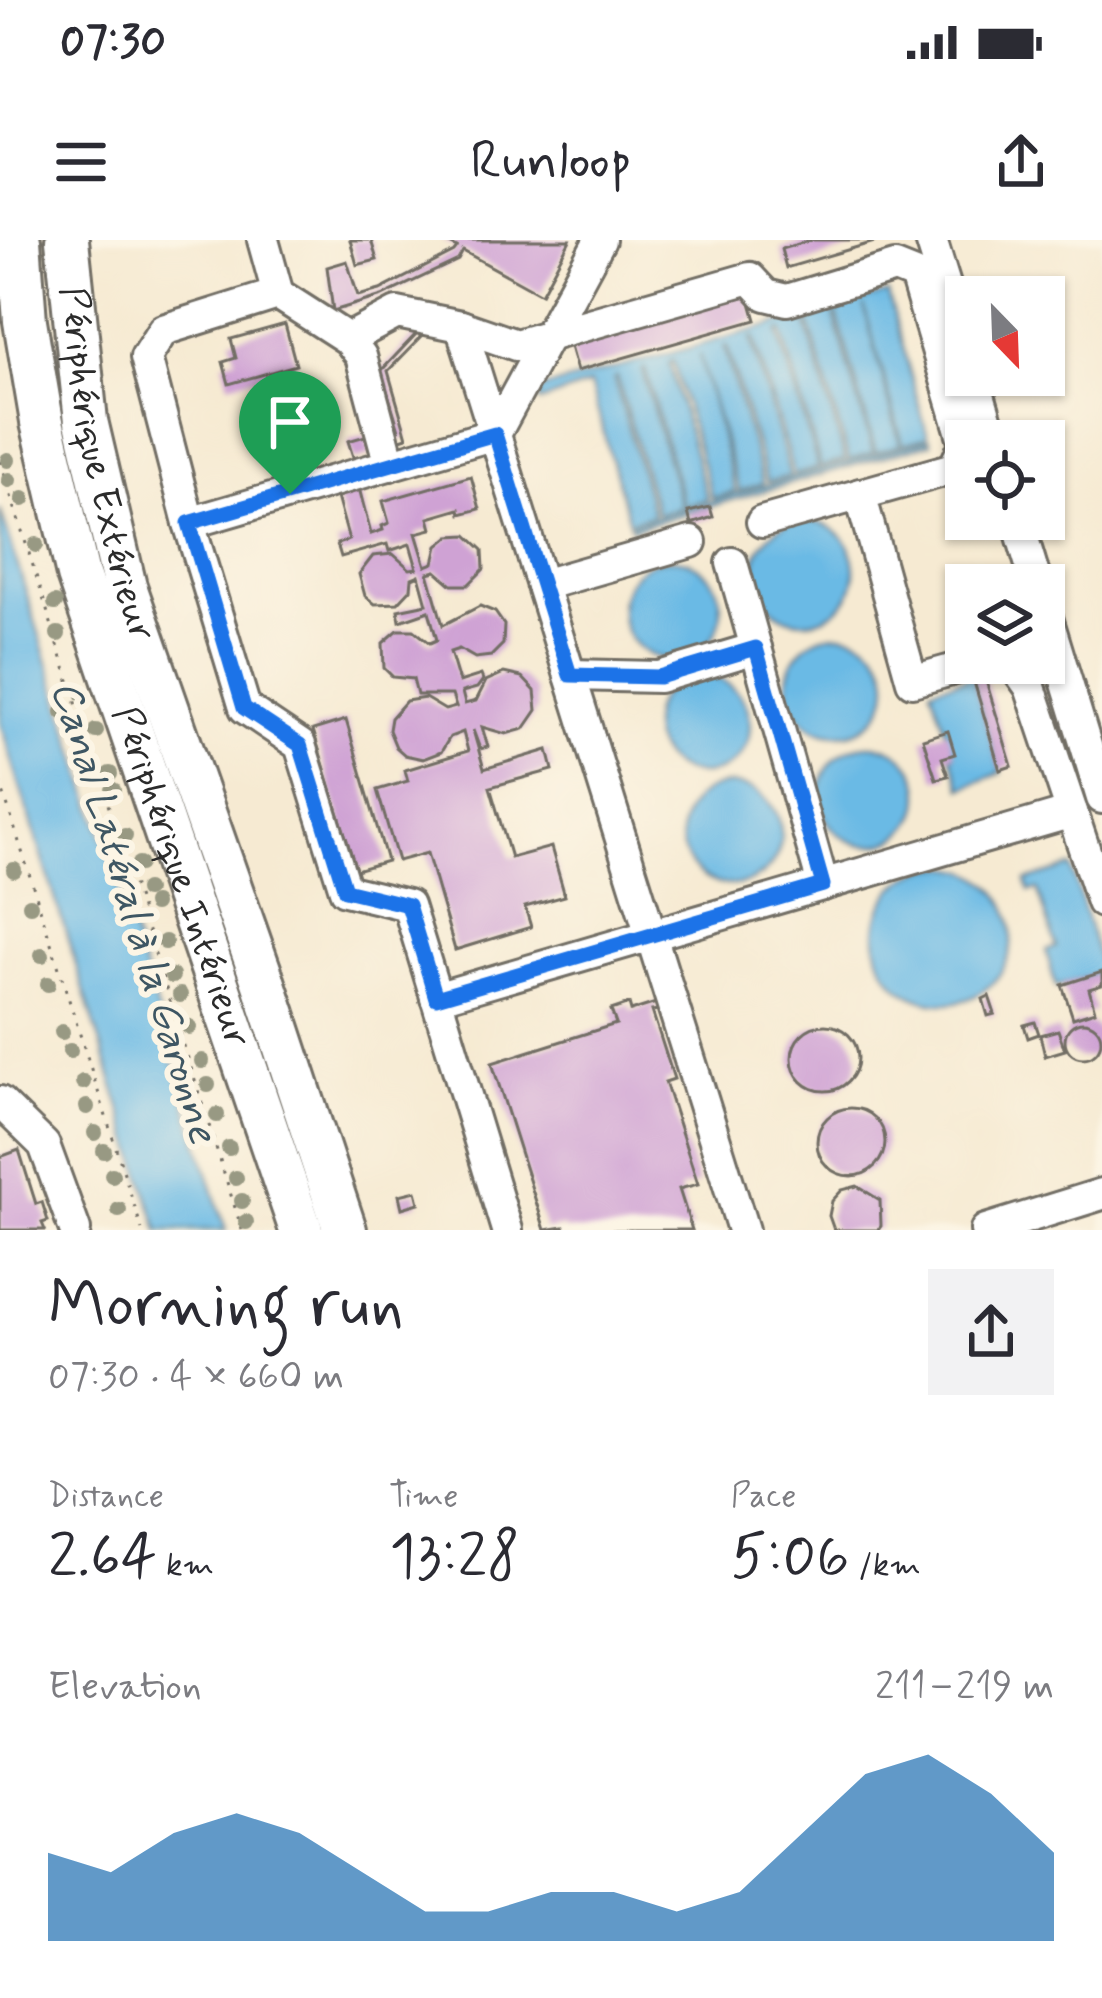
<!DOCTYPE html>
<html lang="en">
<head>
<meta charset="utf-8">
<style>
	:root { --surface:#fff; --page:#f2f2f3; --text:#2b2b33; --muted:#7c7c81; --accent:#1f6fb2 }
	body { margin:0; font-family:Mynerve,sans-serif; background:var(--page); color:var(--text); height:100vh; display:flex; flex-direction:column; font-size:45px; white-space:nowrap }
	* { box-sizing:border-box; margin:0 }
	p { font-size:39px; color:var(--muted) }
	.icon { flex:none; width:66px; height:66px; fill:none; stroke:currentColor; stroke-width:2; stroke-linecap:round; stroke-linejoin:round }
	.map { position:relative; height:990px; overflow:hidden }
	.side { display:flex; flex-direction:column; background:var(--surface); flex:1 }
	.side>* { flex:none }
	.needle { width:78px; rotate:157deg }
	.tools { position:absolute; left:945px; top:36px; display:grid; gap:24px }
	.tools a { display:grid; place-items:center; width:120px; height:120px; border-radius:0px; background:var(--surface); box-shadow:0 3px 9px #0004; font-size:60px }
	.pin { position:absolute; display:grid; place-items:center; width:102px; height:102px; color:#fff; margin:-123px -51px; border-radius:50% 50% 50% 0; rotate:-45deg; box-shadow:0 0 12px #0007 }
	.pin .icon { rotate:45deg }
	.round { display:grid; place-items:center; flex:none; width:126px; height:126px; border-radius:0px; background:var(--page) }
	.headline { display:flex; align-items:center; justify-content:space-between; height:204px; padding:0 48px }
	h1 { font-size:66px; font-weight:600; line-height:90px }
	.figures { display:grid; grid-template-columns:repeat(3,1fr); gap:18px; height:204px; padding:12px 48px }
	.figures div { display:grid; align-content:center }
	.figures b { font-size:60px; font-weight:600 }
	.figures small { font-size:33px; font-weight:400 }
	.figures p { font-size:33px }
	.chart { height:336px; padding:24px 48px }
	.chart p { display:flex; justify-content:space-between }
	.chart svg { width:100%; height:216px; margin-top:12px; fill:var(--accent); opacity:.7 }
	.status { display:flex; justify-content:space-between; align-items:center; height:84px; padding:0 60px; background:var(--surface); direction:ltr }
	.status svg { height:33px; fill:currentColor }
	header { display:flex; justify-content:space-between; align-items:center; height:156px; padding:0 48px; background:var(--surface); font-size:54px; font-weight:600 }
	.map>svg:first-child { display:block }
</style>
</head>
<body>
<div class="status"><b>07:30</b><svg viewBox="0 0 49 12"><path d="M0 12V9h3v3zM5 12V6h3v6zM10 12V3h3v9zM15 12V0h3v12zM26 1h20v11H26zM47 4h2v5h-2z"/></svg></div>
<header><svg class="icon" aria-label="menu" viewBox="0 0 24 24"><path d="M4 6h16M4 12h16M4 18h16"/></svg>Runloop<svg class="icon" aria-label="share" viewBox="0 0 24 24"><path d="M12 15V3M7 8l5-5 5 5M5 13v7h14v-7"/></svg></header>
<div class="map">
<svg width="1102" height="990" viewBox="0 0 1102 990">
	<rect width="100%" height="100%" fill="#fcf5e5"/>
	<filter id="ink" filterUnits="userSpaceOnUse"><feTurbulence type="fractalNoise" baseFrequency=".00833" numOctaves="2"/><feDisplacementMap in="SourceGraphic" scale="24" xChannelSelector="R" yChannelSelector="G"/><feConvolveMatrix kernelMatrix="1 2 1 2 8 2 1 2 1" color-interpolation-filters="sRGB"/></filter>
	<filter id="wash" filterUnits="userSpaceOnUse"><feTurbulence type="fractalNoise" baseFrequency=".004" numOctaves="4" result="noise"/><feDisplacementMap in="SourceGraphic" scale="48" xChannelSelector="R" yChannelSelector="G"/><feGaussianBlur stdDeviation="2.7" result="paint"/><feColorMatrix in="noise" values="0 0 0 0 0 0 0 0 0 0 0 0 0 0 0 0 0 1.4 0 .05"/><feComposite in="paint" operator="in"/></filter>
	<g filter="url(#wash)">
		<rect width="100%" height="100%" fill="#f6ead2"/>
		<!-- water -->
		<g fill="#6bbae5" stroke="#4b7288" stroke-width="3">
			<polygon points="888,53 928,197 903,204 864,66 900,205 876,212 837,74 834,76 873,213 849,220 809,82 806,84 845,220 821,227 782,91 778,92 818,228 794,235 754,97 751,99 790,236 767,242 727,106 724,107 763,244 739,251 699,114 735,252 712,258 673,121 669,123 707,259 684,266 645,129 642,131 681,267 657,274 617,137 614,139 653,275 629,282 590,144 540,162 538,153 545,148"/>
			<polygon points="930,199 931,203 632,289 630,285"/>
			<polygon points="0,269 226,990 159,990 0,482"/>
			<circle cx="805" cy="331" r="50"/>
			<circle cx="671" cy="369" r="50"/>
			<circle cx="838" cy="444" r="50"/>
			<circle cx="701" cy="485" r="49"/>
			<polygon points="972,436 1001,533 962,548 951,516 954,514 931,448"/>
			<circle cx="870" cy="555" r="50"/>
			<circle cx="731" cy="595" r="50"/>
			<polygon points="1071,627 1102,732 1056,747 1046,711 1056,707 1038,650 1029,651 1026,641"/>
			<circle cx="944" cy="695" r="68"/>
		</g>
		<g id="blocks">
			<!-- building -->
			<g fill="#cfa2d4">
				<polygon points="350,0 371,0 377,20 357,25"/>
				<polygon points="442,0 570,0 541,54 463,11 458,20 382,56 333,71 327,27 347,21 358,56 380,50 454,12 457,8"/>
				<polygon points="812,0 877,0 878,1 786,28 781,9"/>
				<polygon points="748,52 756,80 577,131 569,103"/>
				<polygon points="285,84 296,125 229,144 223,122 236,118 231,99"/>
				<polygon points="419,91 423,95 388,131 407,197 397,200 395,191 399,190 381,131"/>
				<polygon points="365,196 371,215 354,220 348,201"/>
				<polygon points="471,236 480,269 461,274 460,269 429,278 432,289 416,293 426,326 434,323 438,306 450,296 467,295 483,310 484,329 468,345 452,345 436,331 428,333 443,385 480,366 495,372 504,385 503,404 491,416 475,418 459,409 450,412 459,442 481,435 483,440 477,448 462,452 465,464 476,461 486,441 504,433 522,437 535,451 537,470 524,489 506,494 482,487 488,507 480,509 473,490 484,529 548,510 553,530 490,547 511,618 551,607 565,656 525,667 531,687 455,710 427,613 398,621 377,550 408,541 405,530 468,511 463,492 450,497 441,512 423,519 405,515 396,507 389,490 391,478 406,461 425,458 445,470 456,467 452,455 417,455 413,439 393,437 384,428 383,403 398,390 414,390 430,403 437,400 429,371 400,381 398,370 427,364 419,335 412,338 411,349 398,363 375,364 365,356 359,334 373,316 393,314 410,329 417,328 410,304 389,311 387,304 341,317 337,304 349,300 335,250 358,244 371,294 383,290 382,286 389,283 383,261"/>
				<polygon points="710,267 713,277 691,284 688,272"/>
				<polygon points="983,431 1012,526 1000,530 972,435"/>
				<polygon points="346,480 387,621 356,630 313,490"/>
				<polygon points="948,491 955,514 942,518 948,536 936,539 923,499"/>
				<polygon points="1102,732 1102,745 1089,749 1095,771 1073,778 1062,745"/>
				<polygon points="989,756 995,774 988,776 983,759"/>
				<polygon points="656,763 658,770 652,771 674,839 665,842 698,944 679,949 692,990 565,990 564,987 545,990 492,823 616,784 611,770 629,764 631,771"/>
				<polygon points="1035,782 1039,794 1028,798 1024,785"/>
				<circle cx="1083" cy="800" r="18"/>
				<circle cx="825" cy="818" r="33"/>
				<polygon points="1058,790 1065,810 1045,816 1040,795"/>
				<circle cx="851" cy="902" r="34"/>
				<polygon points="19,910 36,964 42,962 48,981 42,983 45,990 0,990 0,917"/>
				<polygon points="857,946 880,960 881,986 878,990 834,990 829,976 832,961 842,950"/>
				<polygon points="416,951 419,963 402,968 399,955"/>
			</g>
		</g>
	</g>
	<g filter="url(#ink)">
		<use href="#blocks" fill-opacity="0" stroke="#726e65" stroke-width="3"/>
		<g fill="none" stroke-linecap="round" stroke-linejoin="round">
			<defs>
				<g id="minor">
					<polyline points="263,0 278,54 348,99 361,116 390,225"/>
					<polyline points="931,0 966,113"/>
					<polyline points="278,54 163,90 146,117 189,283 245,468 300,505 345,650 408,665 507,990"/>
					<polyline points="461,86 743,990"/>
					<polyline points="348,99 397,73 461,86 516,105 750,38 766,55 787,60 895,27 915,35 965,204 954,228 762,282"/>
					<polyline points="973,135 993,201"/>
					<polyline points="860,254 912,441 977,423"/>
					<polyline points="1017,279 1037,345"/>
					<polyline points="189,283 495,194 600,0"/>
					<polyline points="732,323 823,645"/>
					<polyline points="542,345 691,302"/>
					<polyline points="1044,368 1102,558"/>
					<polyline points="1000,423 1015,426 1030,447 1102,662"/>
					<polyline points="570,435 659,437 756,408"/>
					<polyline points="436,758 1072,572"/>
					<polyline points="0,862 44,905 75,990"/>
					<polyline points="986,990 1102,954"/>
				</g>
				<g id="highway">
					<path id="s1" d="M 19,0 L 25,81 L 42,182 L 78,335 L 301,990"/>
					<path id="s2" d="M 67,0 L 86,181 L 125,347 L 263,741 L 345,990"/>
				</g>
			</defs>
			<!-- minor casing -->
			<use href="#minor" stroke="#726e65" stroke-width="36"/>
			<!-- highway casing -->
			<use href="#highway" stroke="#726e65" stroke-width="48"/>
			<!-- path -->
			<g stroke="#726e65" stroke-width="3" stroke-dasharray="3 9" stroke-linecap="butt">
				<polyline points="0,221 242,990"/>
				<polyline points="0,542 142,990"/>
			</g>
			<!-- minor -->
			<use href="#minor" stroke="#fff" stroke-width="30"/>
			<!-- highway -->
			<use href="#highway" stroke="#fff" stroke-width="42"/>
		</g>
		<!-- trees -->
		<g fill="#989983">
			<circle cx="8" cy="220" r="8"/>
			<circle cx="9" cy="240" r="8"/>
			<circle cx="23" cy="259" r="8"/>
			<circle cx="36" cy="305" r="8"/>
			<circle cx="55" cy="363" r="8"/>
			<circle cx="58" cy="394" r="8"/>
			<circle cx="84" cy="455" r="8"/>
			<circle cx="63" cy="472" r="8"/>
			<circle cx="96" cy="491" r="8"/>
			<circle cx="110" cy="534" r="8"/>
			<circle cx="113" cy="550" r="8"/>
			<circle cx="125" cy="596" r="8"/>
			<circle cx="111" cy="614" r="8"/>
			<circle cx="139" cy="624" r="8"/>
			<circle cx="14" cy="630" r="8"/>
			<circle cx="146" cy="650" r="8"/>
			<circle cx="154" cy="664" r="8"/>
			<circle cx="30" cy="665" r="8"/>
			<circle cx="165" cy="702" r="8"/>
			<circle cx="42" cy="715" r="8"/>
			<circle cx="172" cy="736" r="8"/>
			<circle cx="48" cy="744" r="8"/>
			<circle cx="180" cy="755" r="8"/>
			<circle cx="189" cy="787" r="8"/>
			<circle cx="62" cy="792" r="8"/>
			<circle cx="173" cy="799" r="8"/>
			<circle cx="70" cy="811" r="8"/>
			<circle cx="202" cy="821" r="8"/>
			<circle cx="83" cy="842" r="8"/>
			<circle cx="208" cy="845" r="8"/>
			<circle cx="87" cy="867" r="8"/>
			<circle cx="217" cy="875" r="8"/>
			<circle cx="95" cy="893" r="8"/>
			<circle cx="229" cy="908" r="8"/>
			<circle cx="104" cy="911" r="8"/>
			<circle cx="112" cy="935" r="8"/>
			<circle cx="236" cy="938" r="8"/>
			<circle cx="242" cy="961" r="8"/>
			<circle cx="119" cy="970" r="8"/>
			<circle cx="246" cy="982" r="8"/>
		</g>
	</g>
	<g fill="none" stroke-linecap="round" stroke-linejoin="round" filter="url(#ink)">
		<defs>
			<polygon id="route" points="495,194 570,435 659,437 756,408 823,645 436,758 408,665 345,650 300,505 244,468 189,283"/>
		</defs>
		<!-- route casing -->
		<use href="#route" stroke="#fff" stroke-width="24"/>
		<!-- route -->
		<use href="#route" stroke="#1a73e8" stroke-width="15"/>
	</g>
	<g text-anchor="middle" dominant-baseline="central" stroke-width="12" stroke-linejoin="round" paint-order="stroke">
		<!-- street labels -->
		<g font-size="39" fill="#2b2b2b" stroke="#fcf5e5">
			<text stroke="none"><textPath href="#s2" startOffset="228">Périphérique Extérieur</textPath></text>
			<text stroke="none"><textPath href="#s1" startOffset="660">Périphérique Intérieur</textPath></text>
		</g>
		<!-- water labels -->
		<g font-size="42" font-style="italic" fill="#3e5663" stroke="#fcf5e5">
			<text transform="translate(133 672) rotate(73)">Canal Latéral à la Garonne</text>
		</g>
	</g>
</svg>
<div class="tools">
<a><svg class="needle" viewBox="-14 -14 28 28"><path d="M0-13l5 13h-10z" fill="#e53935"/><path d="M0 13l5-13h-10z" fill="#7c7c81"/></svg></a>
<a><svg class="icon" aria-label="locate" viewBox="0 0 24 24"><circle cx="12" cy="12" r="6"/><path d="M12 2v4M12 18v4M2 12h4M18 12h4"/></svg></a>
<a><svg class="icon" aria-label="layers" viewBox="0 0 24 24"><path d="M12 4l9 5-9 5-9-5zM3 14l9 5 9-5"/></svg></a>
</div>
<div class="pin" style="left:290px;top:254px;background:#1e9e55"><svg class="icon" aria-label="arrive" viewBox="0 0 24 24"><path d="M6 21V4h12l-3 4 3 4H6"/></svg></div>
</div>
<section class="side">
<div class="headline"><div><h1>Morning run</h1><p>07:30 · 4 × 660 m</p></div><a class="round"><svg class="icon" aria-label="share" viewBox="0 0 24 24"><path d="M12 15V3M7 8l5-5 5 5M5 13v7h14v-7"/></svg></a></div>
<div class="figures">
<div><p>Distance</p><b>2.64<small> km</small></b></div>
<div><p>Time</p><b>13:28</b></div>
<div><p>Pace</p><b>5:06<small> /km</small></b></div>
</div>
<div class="chart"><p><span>Elevation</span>211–219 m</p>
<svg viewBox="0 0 160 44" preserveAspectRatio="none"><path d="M0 44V26L10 30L20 22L30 18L40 22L50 30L60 38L70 38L80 34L90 34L100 38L110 34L120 22L130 10L140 6L150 14L160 26V44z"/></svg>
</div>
</section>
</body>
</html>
